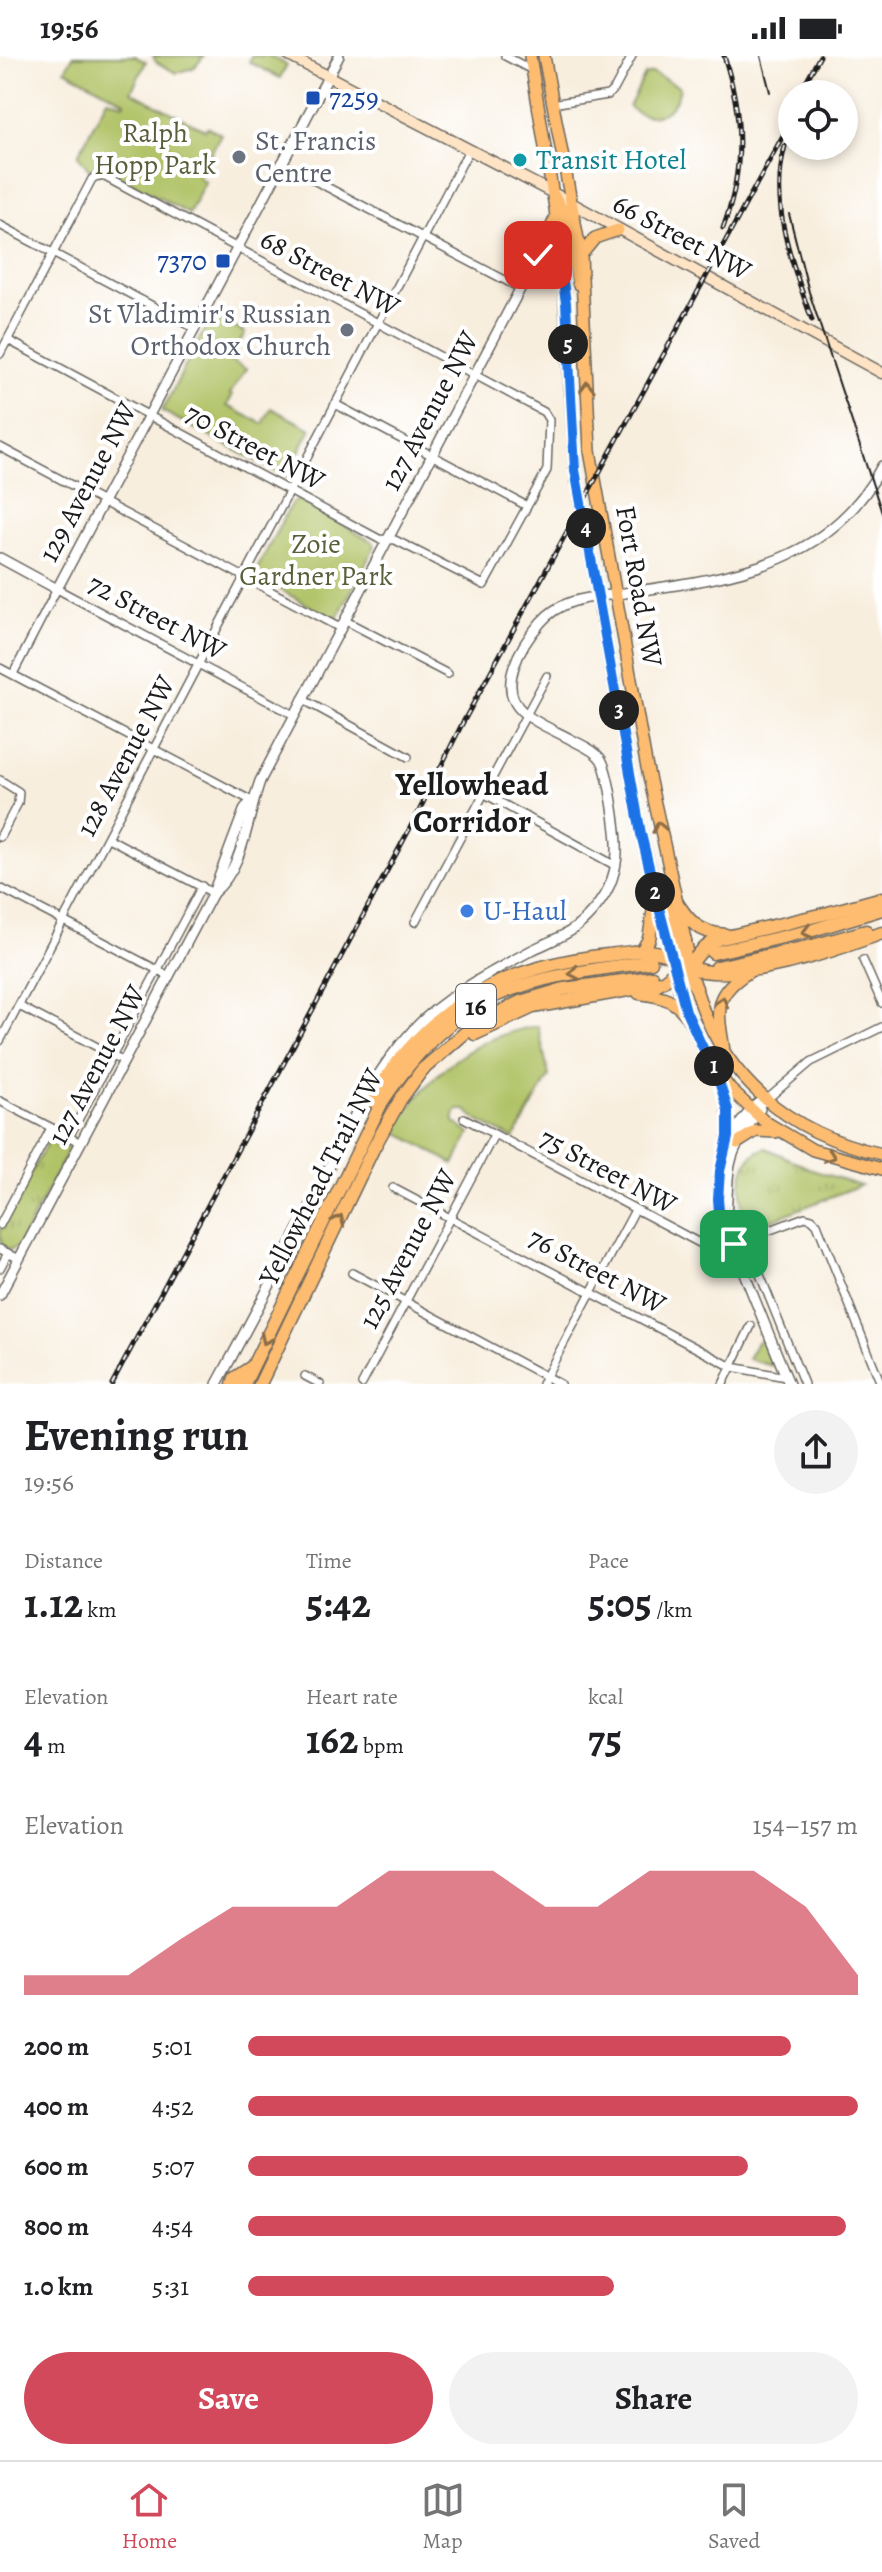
<!DOCTYPE html>
<html lang="en">
<head>
<meta charset="utf-8">
<style>
	:root { --surface:#fff; --page:#f2f2f2; --text:#202124; --muted:#757577; --line:#e0e0e0; --accent:#d1495b }
	body { margin:0; font-family:Alegreya,serif; background:var(--page); color:var(--text); height:100vh; display:flex; flex-direction:column; font-size:30px; white-space:nowrap }
	* { box-sizing:border-box; margin:0 }
	p { font-size:26px; color:var(--muted) }
	.icon { flex:none; width:44px; height:44px; fill:none; stroke:currentColor; stroke-width:2; stroke-linecap:round; stroke-linejoin:round }
	.map { position:relative; height:1328px; overflow:hidden }
	.details { display:flex; flex-direction:column; background:var(--surface); flex:1 }
	.details>* { flex:none }
	.tools { position:absolute; left:778px; top:24px; display:grid; gap:16px }
	.tools a { display:grid; place-items:center; width:80px; height:80px; border-radius:50%; background:var(--surface); box-shadow:0 4px 12px #0003; font-size:40px }
	.pin { position:absolute; display:grid; place-items:center; width:68px; height:68px; color:#fff; margin:-34px; border-radius:16px; box-shadow:0 4px 12px #0006 }
	.km { position:absolute; width:40px; height:40px; margin:-20px; border-radius:50%; background:#222; color:#fff; font-size:22px; line-height:40px; text-align:center }
	.round { display:grid; place-items:center; flex:none; width:84px; height:84px; border-radius:42px; background:var(--page) }
	.overview { display:flex; align-items:center; justify-content:space-between; height:136px; padding:0 24px }
	h1 { font-size:44px; font-weight:700; line-height:60px }
	.figures { display:grid; grid-template-columns:repeat(3,1fr); gap:12px; height:136px; padding:8px 24px }
	.figures div { display:grid; align-content:center }
	.figures b { font-size:40px; font-weight:700 }
	.figures small { font-size:22px; font-weight:400 }
	.figures p { font-size:22px }
	.chart { height:224px; padding:16px 24px }
	.chart p { display:flex; justify-content:space-between }
	.chart svg { width:100%; height:144px; margin-top:8px; fill:var(--accent); opacity:.7 }
	.action { display:flex; gap:16px; margin-top:auto; padding:16px 24px }
	.action a { flex:1; height:92px; border-radius:48px; background:var(--accent); color:#fff; font-size:32px; font-weight:700; line-height:92px; text-align:center }
	.action a+a { background:var(--page); color:var(--text) }
	ul { padding:0 24px; list-style:none; font-size:26px }
	li { display:grid; grid-template-columns:128px 96px 1fr; align-items:center; height:60px }
	li i { height:20px; border-radius:10px; background:var(--accent) }
	.status { display:flex; justify-content:space-between; align-items:center; height:56px; padding:0 40px; background:var(--surface); direction:ltr }
	.status svg { height:22px; fill:currentColor }
	.dock { display:flex; justify-content:space-around; align-items:center; height:112px; border-top:2px solid var(--line); background:var(--surface); font-size:22px; color:var(--muted) }
	.dock a { display:grid; justify-items:center; gap:4px }
	.dock .on { color:var(--accent) }
	.map>svg:first-child { display:block }
</style>
</head>
<body>
<div class="status"><b>19:56</b><svg viewBox="0 0 49 12"><path d="M0 12V9h3v3zM5 12V6h3v6zM10 12V3h3v9zM15 12V0h3v12zM26 1h20v11H26zM47 4h2v5h-2z"/></svg></div>
<div class="map">
<svg width="882" height="1328" viewBox="0 0 882 1328">
	<defs>
		<pattern id="grass-tufts" width="24" height="20" patternUnits="userSpaceOnUse" patternTransform="scale(2)"><rect width="24" height="20" fill="#b1c367"/><path d="M3 7l-1-3M5 7V3M7 7l1-3M15 17l-1-3M17 17v-4M19 17l1-3" fill="none" stroke="#98a759"/></pattern>
	</defs>
	<rect width="100%" height="100%" fill="#fff"/>
	<filter id="ink" filterUnits="userSpaceOnUse"><feTurbulence type="fractalNoise" baseFrequency=".0125" numOctaves="2"/><feDisplacementMap in="SourceGraphic" scale="16" xChannelSelector="R" yChannelSelector="G"/><feConvolveMatrix kernelMatrix="1 2 1 2 8 2 1 2 1" color-interpolation-filters="sRGB"/></filter>
	<filter id="wash" filterUnits="userSpaceOnUse"><feTurbulence type="fractalNoise" baseFrequency=".006" numOctaves="4" result="noise"/><feDisplacementMap in="SourceGraphic" scale="32" xChannelSelector="R" yChannelSelector="G"/><feGaussianBlur stdDeviation="1.8" result="paint"/><feColorMatrix in="noise" values="0 0 0 0 0 0 0 0 0 0 0 0 0 0 0 0 0 1.4 0 .05"/><feComposite in="paint" operator="in"/></filter>
	<g filter="url(#wash)">
		<rect width="100%" height="100%" fill="#f8eede"/>
		<!-- grass -->
		<g fill="url(#grass-tufts)" stroke="#667042" stroke-width="2">
			<polygon points="53,1081 65,1087 68,1095 18,1191 11,1194 2,1191 0,1175 49,1083"/>
			<path d="M 766,1092 L 815,1115 L 861,1129 L 754,1171 L 747,1168 C 738,1144 735,1101 766,1092 Z"/>
			<polygon points="761,1284 763,1286 772,1310 748,1303 757,1286"/>
		</g>
		<!-- park -->
		<g fill="#b1c367" stroke="#667042" stroke-width="2">
			<polygon points="73,0 134,0 146,6 131,36 205,74 207,71 221,78 198,121 205,126 189,158 107,113 100,110 89,114 78,99 107,43 123,48 125,46 65,14"/>
			<polygon points="153,0 204,0 194,12 176,17 156,6"/>
			<polygon points="251,0 270,0 287,9 280,22 249,6"/>
			<path d="M 653,17 L 680,31 C 676,58 650,69 629,51 L 645,19 Z"/>
			<polygon points="223,265 245,277 230,304 246,313 230,338 232,340 227,350 263,368 271,352 311,373 286,421 162,355 206,270"/>
			<polygon points="298,444 373,486 375,490 337,562 332,562 260,523 256,515 291,448"/>
			<path d="M 538,970 L 549,1020 L 514,1083 L 478,1065 L 466,1054 L 458,1054 L 454,1060 L 454,1066 L 470,1077 L 454,1108 L 395,1075 C 427,1018 472,980 538,970 Z"/>
		</g>
	</g>
	<g filter="url(#ink)">
		<g fill="none" stroke-linecap="round" stroke-linejoin="round">
			<defs>
				<g id="minor">
					<polyline points="505,0 532,14"/>
					<polyline points="552,48 608,39 615,32 632,0"/>
					<polyline points="281,107 520,232"/>
					<polyline points="0,169 194,272"/>
					<polyline points="0,298 92,123 97,120 105,121 544,356 549,364 547,414 484,529 395,484 379,483 8,284"/>
					<polyline points="335,348 527,450"/>
					<polyline points="0,391 340,572"/>
					<polyline points="344,564 448,618"/>
					<polyline points="0,612 252,745"/>
					<polyline points="13,618 57,533 294,659"/>
					<polyline points="302,643 408,701"/>
					<polyline points="0,724 19,736 18,747 0,781"/>
					<polyline points="485,738 616,810"/>
					<polyline points="108,782 213,837"/>
					<polyline points="0,832 169,920"/>
					<polyline points="415,866 547,620"/>
					<polyline points="863,904 882,947"/>
					<polyline points="19,950 124,1005"/>
					<polyline points="0,985 469,94"/>
					<polyline points="0,1045 81,1087"/>
					<polyline points="765,1045 811,1006 882,971"/>
					<polyline points="464,1062 707,1191 725,1191 805,1161 812,1163 817,1168 881,1328"/>
					<polyline points="69,1081 202,830"/>
					<polyline points="393,1132 732,1311 786,1321"/>
					<polyline points="0,1169 51,1072"/>
					<polyline points="746,1184 804,1328"/>
					<polyline points="0,1193 19,1203"/>
					<polyline points="0,1212 8,1197"/>
					<polyline points="352,1217 560,1328"/>
					<polyline points="305,1320 320,1328"/>
					<polyline points="362,1328 494,1079"/>
					<polyline points="542,1328 635,1154"/>
					<polyline points="723,1328 751,1270"/>
				</g>
				<g id="tertiary">
					<polyline points="0,502 57,533 339,0"/>
					<path d="M 213,837 C 245,811 247,761 260,725 L 538,199"/>
					<path d="M 765,1045 C 756,1046 752,1053 746,1060 C 723,1087 716,1120 719,1155 L 789,1328"/>
					<path d="M 726,1165 C 729,1108 724,1102 760,1053"/>
					<polyline points="0,1239 213,837 245,752 252,745"/>
					<path d="M 217,1328 C 250,1267 282,1207 313,1145 C 342,1086 367,1023 413,974 C 445,940 491,916 532,894 C 546,887 563,881 575,872 C 590,861 606,841 612,823 C 615,814 617,805 617,796 C 618,781 609,712 600,702 C 593,693 581,689 572,684 C 556,675 537,668 524,657 C 494,632 522,588 541,566 C 565,539 597,542 630,536 C 730,521 830,510 882,410"/>
				</g>
				<polyline id="secondary" points="289,0 553,137 882,317"/>
				<g id="primary">
					<polyline points="530,0 555,152 564,230 575,414 641,778 686,955 702,990 715,1013 730,1033 764,1065 813,1094 882,1113"/>
					<polyline points="544,0 581,199 590,395 646,707 687,892"/>
					<polyline points="555,141 563,155 578,228"/>
					<polyline points="555,163 538,199 547,199 560,204"/>
					<polyline points="581,199 595,182 618,174"/>
					<path d="M 694,925 C 718,1020 788,1078 882,1098"/>
					<path d="M 719,1025 C 729,1048 731,1069 726,1093"/>
					<polyline points="737,1087 756,1075 776,1076"/>
				</g>
				<g id="motorway">
					<path d="M 656,840 L 667,853 L 689,911 C 734,930 836,894 882,877"/>
					<path d="M 674,842 C 688,865 698,877 726,879"/>
					<polyline points="642,895 649,883 656,840"/>
					<polyline points="713,897 813,874 882,853"/>
					<polyline points="717,911 816,889 866,875"/>
					<path d="M 680,934 C 687,912 697,894 718,883 L 828,857 L 882,842"/>
					<path d="M 639,937 C 663,940 676,943 690,964"/>
					<path d="M 475,978 L 533,951 L 656,929 C 674,920 686,904 685,884"/>
					<path d="M 723,991 C 717,954 713,938 748,916"/>
					<path d="M 374,1046 C 383,1022 399,1003 416,985 C 467,930 534,907 608,899 C 627,897 651,891 669,900 C 682,908 689,920 696,932"/>
					<polyline points="233,1328 235,1322 250,1312"/>
					<path d="M 244,1328 L 382,1046 C 457,932 524,922 651,906"/>
					<polyline points="260,1328 373,1093 400,1044 422,1014 473,970 520,946 564,933 652,921"/>
				</g>
			</defs>
			<!-- minor casing -->
			<use href="#minor" stroke="#696660" stroke-width="10"/>
			<!-- tertiary casing -->
			<use href="#tertiary" stroke="#696660" stroke-width="12"/>
			<!-- secondary casing -->
			<use href="#secondary" stroke="#696660" stroke-width="13"/>
			<!-- primary casing -->
			<use href="#primary" stroke="#696660" stroke-width="14"/>
			<!-- motorway casing -->
			<use href="#motorway" stroke="#696660" stroke-width="15"/>
			<!-- minor -->
			<use href="#minor" stroke="#fff" stroke-width="7"/>
			<!-- tertiary -->
			<use href="#tertiary" stroke="#fff" stroke-width="9"/>
			<!-- secondary -->
			<use href="#secondary" stroke="#fee4c5" stroke-width="10"/>
			<!-- primary -->
			<use href="#primary" stroke="#fdbc6f" stroke-width="11"/>
			<!-- motorway -->
			<use href="#motorway" stroke="#fdbc6f" stroke-width="12"/>
			<!-- tram -->
			<g stroke="#1c1c1c" stroke-width="2">
				<polyline points="761,0 770,36"/>
				<polyline points="789,158 809,236 882,457"/>
			</g>
			<defs>
				<g id="rail">
					<polyline points="799,38 820,0"/>
					<path d="M 785,90 C 769,151 792,207 812,264"/>
					<path d="M 723,172 C 745,113 743,59 724,0"/>
					<polyline points="112,1328 417,759 461,670 792,63"/>
				</g>
			</defs>
			<!-- rail casing -->
			<use href="#rail" stroke="#1c1c1c" stroke-width="5"/>
			<!-- rail -->
			<use href="#rail" stroke="#fff" stroke-width="2" stroke-dasharray="6" stroke-linecap="butt"/>
		</g>
		<!-- one-way arrows -->
		<defs><path id="oneway-chevron" d="M-2-3.5L2.5 0L-2 3.5" fill="none" stroke-width="1.6" stroke-linecap="round" stroke-linejoin="round" transform="scale(2)"/></defs>
		<g stroke="#8c6c46">
			<use href="#oneway-chevron" transform="translate(587 331) rotate(-91)"/>
			<use href="#oneway-chevron" transform="translate(659 771) rotate(-102)"/>
			<use href="#oneway-chevron" transform="translate(807 876) rotate(166)"/>
			<use href="#oneway-chevron" transform="translate(574 917) rotate(170)"/>
			<use href="#oneway-chevron" transform="translate(722 946) rotate(-74)"/>
			<use href="#oneway-chevron" transform="translate(830 1100) rotate(19)"/>
			<use href="#oneway-chevron" transform="translate(339 1164) rotate(-64)"/>
			<use href="#oneway-chevron" transform="translate(266 1283) rotate(116)"/>
		</g>
	</g>
	<g fill="none" stroke-linecap="round" stroke-linejoin="round" filter="url(#ink)">
		<defs>
			<polyline id="route" points="538,199 547,199 560,204 566,247 575,414 641,778 659,852 686,955 702,990 715,1013 728,1054 728,1081 720,1115 718,1143 719,1155 734,1188"/>
		</defs>
		<!-- route casing -->
		<use href="#route" stroke="#fff" stroke-width="16"/>
		<!-- route -->
		<use href="#route" stroke="#1a73e8" stroke-width="10"/>
	</g>
	<!-- markers -->
	<g fill="#1a4fb4" stroke="#fff" stroke-width="3">
		<rect x="305" y="34" width="16" height="16" rx="4"/>
		<rect x="215" y="197" width="16" height="16" rx="4"/>
	</g>
	<g fill="#6b7280" stroke="#fff" stroke-width="3">
		<circle cx="239" cy="101" r="8"/>
		<circle cx="347" cy="274" r="8"/>
	</g>
	<circle fill="#0f9aa8" stroke="#fff" stroke-width="3" cx="520" cy="104" r="8"/>
	<circle fill="#3f7fe0" stroke="#fff" stroke-width="3" cx="467" cy="855" r="8"/>
	<g text-anchor="middle" dominant-baseline="central" stroke-width="8" stroke-linejoin="round" paint-order="stroke">
		<!-- shield labels -->
		<rect fill="#fff" stroke="#606060" stroke-width="2" x="456" y="928" width="40" height="44" rx="6"/>
		<g font-size="26" font-weight="bold" fill="#1c1c1c">
			<text x="476" y="950">16</text>
		</g>
		<!-- transit labels -->
		<g font-size="28" fill="#164399" stroke="#fff" text-anchor="start">
			<text x="329" y="42">7259</text>
			<text x="207" y="205" text-anchor="end">7370</text>
		</g>
		<!-- park labels -->
		<g font-size="28" fill="#585f3a" stroke="#fff">
			<text x="155" y="77">Ralph<tspan x="155" dy="32">Hopp Park</tspan></text>
			<text x="316" y="488">Zoie<tspan x="316" dy="32">Gardner Park</tspan></text>
		</g>
		<!-- worship labels -->
		<g font-size="28" fill="#5b616d" stroke="#fff" text-anchor="start">
			<text x="255" y="85">St. Francis<tspan x="255" dy="32">Centre</tspan></text>
			<text x="331" y="258" text-anchor="end">St Vladimir's Russian<tspan x="331" dy="32">Orthodox Church</tspan></text>
		</g>
		<!-- culture labels -->
		<g font-size="28" fill="#0d838f" stroke="#fff" text-anchor="start">
			<text x="536" y="104">Transit Hotel</text>
		</g>
		<!-- street labels -->
		<g font-size="28" fill="#1c1c1c" stroke="#fff">
			<text transform="translate(682 181) rotate(28)">66 Street NW</text>
			<text transform="translate(330 217) rotate(28)">68 Street NW</text>
			<text transform="translate(430 355) rotate(-62)">127 Avenue NW</text>
			<text transform="translate(255 391) rotate(28)">70 Street NW</text>
			<text transform="translate(88 426) rotate(-62)">129 Avenue NW</text>
			<text transform="translate(639 530) rotate(80)">Fort Road NW</text>
			<text transform="translate(157 561) rotate(28)">72 Street NW</text>
			<text transform="translate(126 700) rotate(-62)">128 Avenue NW</text>
			<text transform="translate(97 1009) rotate(-62)">127 Avenue NW</text>
			<text transform="translate(608 1115) rotate(28)">75 Street NW</text>
			<text transform="translate(321 1121) rotate(-63)">Yellowhead Trail NW</text>
			<text transform="translate(408 1193) rotate(-62)">125 Avenue NW</text>
			<text transform="translate(597 1215) rotate(28)">76 Street NW</text>
		</g>
		<!-- shop labels -->
		<g font-size="28" fill="#366cbe" stroke="#fff" text-anchor="start">
			<text x="483" y="855">U-Haul</text>
		</g>
		<!-- quarter labels -->
		<g font-size="32" font-weight="bold" fill="#1c1c1c" stroke="#fff">
			<text x="472" y="728">Yellowhead<tspan x="472" dy="37">Corridor</tspan></text>
		</g>
	</g>
</svg>
<div class="tools">
<a><svg class="icon" aria-label="locate" viewBox="0 0 24 24"><circle cx="12" cy="12" r="6"/><path d="M12 2v4M12 18v4M2 12h4M18 12h4"/></svg></a>
</div>
<div class="pin" style="left:734px;top:1188px;background:#1e9e55"><svg class="icon" aria-label="arrive" viewBox="0 0 24 24"><path d="M6 21V4h12l-3 4 3 4H6"/></svg></div>
<div class="pin" style="left:538px;top:199px;background:#d93025"><svg class="icon" aria-label="check" viewBox="0 0 24 24"><path d="M5 12l5 5 9-10"/></svg></div>
<b class="km" style="left:714px;top:1010px">1</b>
<b class="km" style="left:655px;top:836px">2</b>
<b class="km" style="left:619px;top:654px">3</b>
<b class="km" style="left:586px;top:472px">4</b>
<b class="km" style="left:568px;top:288px">5</b>
</div>
<section class="details">
<div class="overview"><div><h1>Evening run</h1><p>19:56</p></div><a class="round"><svg class="icon" aria-label="share" viewBox="0 0 24 24"><path d="M12 15V3M7 8l5-5 5 5M5 13v7h14v-7"/></svg></a></div>
<div class="figures">
<div><p>Distance</p><b>1.12<small> km</small></b></div>
<div><p>Time</p><b>5:42</b></div>
<div><p>Pace</p><b>5:05<small> /km</small></b></div>
</div>
<div class="figures">
<div><p>Elevation</p><b>4<small> m</small></b></div>
<div><p>Heart rate</p><b>162<small> bpm</small></b></div>
<div><p>kcal</p><b>75</b></div>
</div>
<div class="chart"><p><span>Elevation</span>154–157 m</p>
<svg viewBox="0 0 160 44" preserveAspectRatio="none"><path d="M0 44V38L10 38L20 38L30 27L40 17L50 17L60 17L70 6L80 6L90 6L100 17L110 17L120 6L130 6L140 6L150 17L160 38V44z"/></svg>
</div>
<ul>
<li><b>200 m</b>5:01<i style="width:89%"></i></li>
<li><b>400 m</b>4:52<i style="width:100%"></i></li>
<li><b>600 m</b>5:07<i style="width:82%"></i></li>
<li><b>800 m</b>4:54<i style="width:98%"></i></li>
<li><b>1.0 km</b>5:31<i style="width:60%"></i></li>
</ul>
<div class="action"><a>Save</a><a>Share</a></div>
</section>
<nav class="dock">
<a class="on"><svg class="icon" aria-label="home" viewBox="0 0 24 24"><path d="M3 11l9-7 9 7M6 9v11h12V9"/></svg>Home</a>
<a><svg class="icon" aria-label="map" viewBox="0 0 24 24"><path d="M3 6l6-2 6 2 6-2v14l-6 2-6-2-6 2zM9 4v14M15 6v14"/></svg>Map</a>
<a><svg class="icon" aria-label="saved" viewBox="0 0 24 24"><path d="M7 4h10v16l-5-4-5 4z"/></svg>Saved</a>
</nav>
</body>
</html>
